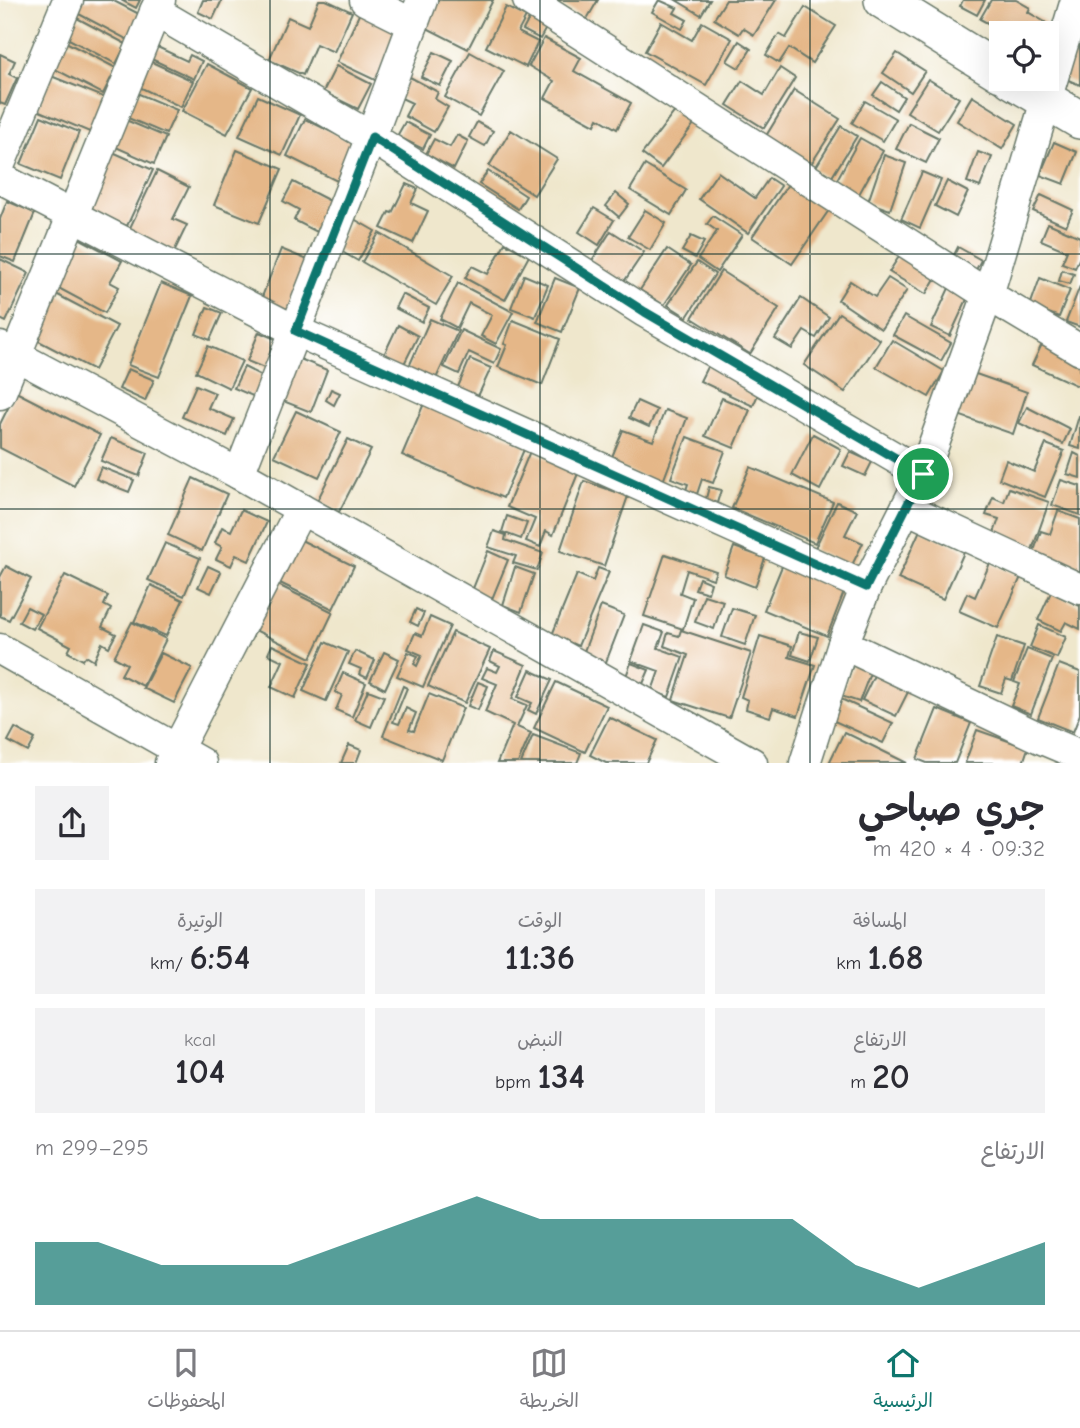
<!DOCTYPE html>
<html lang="ar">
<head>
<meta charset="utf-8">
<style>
	:root { --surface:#fff; --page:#f2f2f3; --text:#2b2b33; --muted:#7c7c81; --line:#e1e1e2; --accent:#0f766e }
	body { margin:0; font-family:"Comic Neue","Playpen Sans Arabic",sans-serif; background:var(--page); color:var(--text); direction:rtl; height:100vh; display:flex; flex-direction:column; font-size:26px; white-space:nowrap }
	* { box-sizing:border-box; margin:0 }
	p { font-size:23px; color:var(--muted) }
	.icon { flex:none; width:38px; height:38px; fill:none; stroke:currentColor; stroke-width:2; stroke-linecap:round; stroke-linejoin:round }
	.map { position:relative; height:763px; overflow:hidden; direction:ltr }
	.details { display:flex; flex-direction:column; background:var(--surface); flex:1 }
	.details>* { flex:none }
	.fabs { position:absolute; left:989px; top:21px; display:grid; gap:14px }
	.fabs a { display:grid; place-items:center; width:70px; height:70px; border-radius:0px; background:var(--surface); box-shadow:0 7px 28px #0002; font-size:35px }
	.pin { position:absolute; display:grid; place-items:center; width:60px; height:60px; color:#fff; margin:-30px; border:4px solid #fff; border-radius:50%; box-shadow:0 2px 7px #0007 }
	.round { display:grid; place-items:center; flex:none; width:74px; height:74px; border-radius:0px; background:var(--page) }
	.head { display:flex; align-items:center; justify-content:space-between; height:119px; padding:0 35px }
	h1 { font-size:38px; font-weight:600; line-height:52px }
	.metrics { display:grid; grid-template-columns:repeat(3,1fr); gap:10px; height:119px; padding:7px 35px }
	.metrics div { display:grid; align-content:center; border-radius:0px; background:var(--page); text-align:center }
	.metrics b { font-size:35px; font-weight:600 }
	.metrics small { font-size:19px; font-weight:400 }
	.metrics p { font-size:19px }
	.chart { height:196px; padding:14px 35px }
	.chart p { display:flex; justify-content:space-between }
	.chart svg { width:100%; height:126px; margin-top:7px; fill:var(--accent); opacity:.7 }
	.tabs { display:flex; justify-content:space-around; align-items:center; height:98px; border-top:2px solid var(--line); background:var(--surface); font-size:19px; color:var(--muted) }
	.tabs a { display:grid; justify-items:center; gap:4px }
	.tabs .current { color:var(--accent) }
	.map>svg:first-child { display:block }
</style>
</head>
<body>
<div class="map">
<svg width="1080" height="763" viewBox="0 0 1080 763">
	<rect width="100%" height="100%" fill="#fff"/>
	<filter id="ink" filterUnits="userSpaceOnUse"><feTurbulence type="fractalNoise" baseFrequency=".0143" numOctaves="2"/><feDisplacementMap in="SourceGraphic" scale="14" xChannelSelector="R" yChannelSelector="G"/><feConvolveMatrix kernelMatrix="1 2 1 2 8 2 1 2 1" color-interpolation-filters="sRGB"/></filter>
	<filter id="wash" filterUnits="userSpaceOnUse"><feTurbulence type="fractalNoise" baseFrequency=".00686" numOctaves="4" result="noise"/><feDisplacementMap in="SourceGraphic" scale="28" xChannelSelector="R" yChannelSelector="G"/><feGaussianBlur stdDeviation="1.57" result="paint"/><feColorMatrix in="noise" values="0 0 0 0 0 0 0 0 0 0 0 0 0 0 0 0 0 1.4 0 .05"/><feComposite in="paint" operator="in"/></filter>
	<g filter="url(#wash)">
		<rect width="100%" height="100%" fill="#efe7cc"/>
		<g id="blocks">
			<!-- building -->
			<g fill="#e5b788">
				<polygon points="82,0 112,0 141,15 128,40 75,12"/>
				<polygon points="121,0 140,0 136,8"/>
				<polygon points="203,0 222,0 213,19 198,12"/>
				<polygon points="319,0 326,0 352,12 334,52 316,44 303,75 269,60 288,17 308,26"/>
				<polygon points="431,0 493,0 468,49 421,25"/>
				<polygon points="553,0 598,0 587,19"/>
				<polygon points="659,0 677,8 674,13 687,20 682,29 652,12"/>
				<polygon points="676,0 710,0 701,15"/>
				<polygon points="726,0 776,0 754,35 743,28 739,34 714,19"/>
				<polygon points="963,0 985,0 977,15 960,6"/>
				<polygon points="991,0 1016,0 1030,8 1028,12 1045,22 1039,33 1006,33 980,19"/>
				<polygon points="506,7 526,17 518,32 538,42 526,67 486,47"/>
				<polygon points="805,7 836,26 812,63 789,48 779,63 766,55 779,34 786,38"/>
				<polygon points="362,8 402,27 377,81 337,62"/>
				<polygon points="75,17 126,44 116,64 65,37"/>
				<polygon points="529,19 546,28 540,39 523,30"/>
				<polygon points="661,22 692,40 702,22 732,39 706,85 645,51"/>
				<polygon points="1080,34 1080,85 1061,77"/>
				<polygon points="544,38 581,58 574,71 631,103 617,129 598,118 595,125 545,98 554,81 529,66"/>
				<polygon points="60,39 116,68 103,94 47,65"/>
				<polygon points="739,41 751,49 739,68 727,61"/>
				<polygon points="151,44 187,61 190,55 202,61 194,79 145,56"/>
				<polygon points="434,52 453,61 440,86 421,77"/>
				<polygon points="470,52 504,71 479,116 445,97"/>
				<polygon points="897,53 925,71 911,92 883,73"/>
				<polygon points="0,54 15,61 9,74 17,78 5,105 0,103"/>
				<polygon points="143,58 193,81 181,107 131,83"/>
				<polygon points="207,64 252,88 227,134 182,111"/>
				<polygon points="336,66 371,84 358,109 323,92"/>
				<polygon points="780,68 795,78 764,128 727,105 742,81 764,95"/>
				<polygon points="51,76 106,98 92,133 37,110"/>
				<polygon points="408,76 438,92 435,99 448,107 434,132 405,116 412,103 397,96"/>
				<polygon points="928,79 959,98 938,131 907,112"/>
				<polygon points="882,82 904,97 896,110 873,95"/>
				<polygon points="794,90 840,119 811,164 766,136"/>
				<polygon points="132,91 177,110 166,134 121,115"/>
				<polygon points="258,96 300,115 282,155 239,136"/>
				<polygon points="972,96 1017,124 1002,149 957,121"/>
				<polygon points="865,101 896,119 883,141 852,123"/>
				<polygon points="676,110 694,124 661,168 642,154"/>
				<polygon points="41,116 79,132 60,180 21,164"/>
				<polygon points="121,118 166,137 154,164 109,144"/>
				<polygon points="305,119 356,144 337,181 287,156"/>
				<polygon points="405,122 430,135 423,149 397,136"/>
				<polygon points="477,122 493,131 485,146 469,137"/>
				<polygon points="909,123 939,138 926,163 896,149"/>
				<polygon points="841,126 857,136 830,180 814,170"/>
				<polygon points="511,130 557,159 534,195 489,166"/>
				<polygon points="457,135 468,141 454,169 426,154 434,139 450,147"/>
				<polygon points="860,138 883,151 858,196 835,183"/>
				<polygon points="1054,142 1077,152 1064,184 1040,175"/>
				<polygon points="106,149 153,170 127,226 80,205"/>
				<polygon points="237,150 282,169 259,223 214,205"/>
				<polygon points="978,152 992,157 980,187 967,182"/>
				<polygon points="884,155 906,163 890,210 868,202"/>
				<polygon points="645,165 686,190 671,215 630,190"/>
				<polygon points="157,171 189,187 173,219 187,225 172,256 127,234"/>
				<polygon points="488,171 526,196 518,209 479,184"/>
				<polygon points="718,172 755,198 769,178 781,186 748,233 699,199"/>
				<polygon points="922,172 941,180 920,228 901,219"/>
				<polygon points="947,181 968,192 956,217 935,206"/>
				<polygon points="293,182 332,202 317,232 294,220 299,210 283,201"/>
				<polygon points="789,183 829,210 792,264 752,237"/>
				<polygon points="406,184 418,189 411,203 428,211 413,243 381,228 389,212 392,213"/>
				<polygon points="616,193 629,204 619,217 606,206"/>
				<polygon points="1041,195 1073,210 1066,226 1033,211"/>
				<polygon points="7,201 35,213 15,262 0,256 0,219"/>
				<polygon points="594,208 614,220 599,245 579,232"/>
				<polygon points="645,210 666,223 650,250 628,237"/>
				<polygon points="713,216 742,235 717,272 698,259 717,231 707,224"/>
				<polygon points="354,219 375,231 358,261 337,249"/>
				<polygon points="1048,223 1080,237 1080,257 1075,268 1062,263 1067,251 1041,240"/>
				<polygon points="611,231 644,252 621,286 589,265"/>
				<polygon points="379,233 453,276 436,305 362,262"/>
				<polygon points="691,236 704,242 695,258 682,251"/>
				<polygon points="77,237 122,261 110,282 119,287 105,313 51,284"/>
				<polygon points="505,243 529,256 505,300 465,278 472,266 488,274"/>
				<polygon points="958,247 981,260 976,270 953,257"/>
				<polygon points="281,249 308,260 286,313 260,302"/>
				<polygon points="667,249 691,265 664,305 640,290"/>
				<polygon points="900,255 936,277 926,294 889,272"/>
				<polygon points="0,259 29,273 6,322 0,319"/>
				<polygon points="697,262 715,274 687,317 668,305"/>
				<polygon points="1062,270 1074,274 1070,284 1059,281"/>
				<polygon points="721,271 779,308 750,354 692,318"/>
				<polygon points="524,275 548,285 535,317 511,308"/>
				<polygon points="555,278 580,288 562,332 537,322"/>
				<polygon points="888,278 907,290 881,329 838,300 850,281 875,297"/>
				<polygon points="1040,278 1070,290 1059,317 1030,306"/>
				<polygon points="161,283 192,296 159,377 128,365"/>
				<polygon points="458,283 513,312 496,344 481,336 492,315 469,303 457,328 440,319"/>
				<polygon points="1080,286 1080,327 1066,322"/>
				<polygon points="949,288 968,297 950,336 931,327"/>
				<polygon points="56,294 117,326 94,370 33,338"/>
				<polygon points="402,294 429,308 422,322 395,308"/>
				<polygon points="801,298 829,317 816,338 804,331 792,349 775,339"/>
				<polygon points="207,307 222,313 210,340 196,334"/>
				<polygon points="839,313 880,340 845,392 804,365"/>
				<polygon points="904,316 951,343 941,361 893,335"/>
				<polygon points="430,319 458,331 434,383 407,371"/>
				<polygon points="513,320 560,339 542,385 498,367 507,345 504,344"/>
				<polygon points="398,325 418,336 401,370 381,361"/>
				<polygon points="461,330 501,349 494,364 469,352 459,374 444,367"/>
				<polygon points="259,332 280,341 269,370 247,361"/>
				<polygon points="892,340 944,371 929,397 876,367"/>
				<polygon points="1043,342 1080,360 1080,387 1032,365"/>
				<polygon points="208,346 242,361 229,388 196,372"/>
				<polygon points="295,357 327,370 311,412 278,399"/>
				<polygon points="470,359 491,368 474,405 454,396"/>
				<polygon points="708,365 760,390 753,406 700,381"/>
				<polygon points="244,367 264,377 255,397 234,388"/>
				<polygon points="128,369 154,380 145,401 119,389"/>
				<polygon points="973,373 1027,392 1013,434 958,415"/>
				<polygon points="196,385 215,393 208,408 234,419 227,436 182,417"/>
				<polygon points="331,389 340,393 334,405 326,400"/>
				<polygon points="16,392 100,435 74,486 0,448 0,424"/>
				<polygon points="722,398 750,410 734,448 705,436"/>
				<polygon points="425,401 526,445 503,498 402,455"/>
				<polygon points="637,401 657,410 649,427 629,418"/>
				<polygon points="1027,407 1070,429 1063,444 1019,423"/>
				<polygon points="665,410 687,418 662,484 609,464 623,430 653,441"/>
				<polygon points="296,411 341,432 319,477 274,456"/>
				<polygon points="1079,416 1080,416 1080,449 1070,446"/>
				<polygon points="813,434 841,449 820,490 792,475"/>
				<polygon points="687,437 725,451 713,483 702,479 697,494 686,490 688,484 671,478"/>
				<polygon points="111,438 148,453 139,476 101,461"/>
				<polygon points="348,439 371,450 339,512 317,501"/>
				<polygon points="1046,444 1064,451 1045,497 999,479 1006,460 1034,472"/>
				<polygon points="530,451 579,471 553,535 546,531 540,547 526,541 535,519 507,507"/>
				<polygon points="850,452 872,462 865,476 843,466"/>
				<polygon points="1074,453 1080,456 1080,478 1067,474"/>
				<polygon points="101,467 134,480 129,492 96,479"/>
				<polygon points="750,467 833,502 815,543 732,508"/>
				<polygon points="193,478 227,494 202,551 168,535"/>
				<polygon points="1061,480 1080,486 1080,515 1052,505"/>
				<polygon points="584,481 628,496 604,566 560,551"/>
				<polygon points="709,487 721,490 716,506 705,502"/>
				<polygon points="1009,488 1049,502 1032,550 993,536 999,519 986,515 993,497 1004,502"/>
				<polygon points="837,502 857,511 845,535 863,543 851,567 814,550"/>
				<polygon points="241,510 267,522 249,561 236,555 231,566 216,559 222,547 215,543 222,527 231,531"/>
				<polygon points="1058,511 1080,519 1080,572 1033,554 1041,531 1050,534"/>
				<polygon points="507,516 527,523 521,539 502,532"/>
				<polygon points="920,530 965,550 943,599 898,579"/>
				<polygon points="494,531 506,535 505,540 543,553 537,570 513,563 516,556 488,547"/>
				<polygon points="301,540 354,566 333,609 280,583"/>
				<polygon points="165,543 200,558 184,596 148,580"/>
				<polygon points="734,547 765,558 755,587 724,575"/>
				<polygon points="488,551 508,560 492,599 472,591"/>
				<polygon points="665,554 716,571 713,579 687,570 680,593 693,598 683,629 644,616"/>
				<polygon points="990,563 1021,577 998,628 959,611 967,593 975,597"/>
				<polygon points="6,566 31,579 9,620 0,616 0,577"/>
				<polygon points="208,566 221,572 211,593 198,587"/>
				<polygon points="782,566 844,592 827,636 764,610"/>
				<polygon points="515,567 534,574 521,612 503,605"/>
				<polygon points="598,568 609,572 578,646 552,635 577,574 593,581"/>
				<polygon points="65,575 108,596 104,605 111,609 102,627 116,634 109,647 102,643 94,661 86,656 83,660 68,652 71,646 37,628"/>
				<polygon points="699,578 711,583 708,593 695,589"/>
				<polygon points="151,585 183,600 166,636 134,622"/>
				<polygon points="278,585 333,612 311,658 255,630"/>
				<polygon points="1051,592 1080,606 1080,629 1066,622 1061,631 1038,620"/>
				<polygon points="704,595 723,601 714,629 695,622"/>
				<polygon points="601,606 624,615 606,662 583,654"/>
				<polygon points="27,607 41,614 32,629 19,622"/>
				<polygon points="732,608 755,615 745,645 722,637"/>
				<polygon points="416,609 424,613 418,626 410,622"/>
				<polygon points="430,617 450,626 423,687 397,676 408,652 418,656 414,664 417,666 422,655 408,649 415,633 422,636"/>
				<polygon points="132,622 166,639 143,686 121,675 127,664 114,657"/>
				<polygon points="644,625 664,632 658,648 683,657 669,697 652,691 659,671 631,661"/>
				<polygon points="1039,625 1066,637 1057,658 1030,647"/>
				<polygon points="681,630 751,653 729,718 673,700 688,655 664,646 668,633 679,636"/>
				<polygon points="453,632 490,649 465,703 428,686"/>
				<polygon points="799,632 818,637 810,661 792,655"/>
				<polygon points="760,636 792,646 789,657 815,665 798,716 773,708 770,717 746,709 748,700 741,697"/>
				<polygon points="997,637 1024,646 1012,681 1006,679 1001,693 980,686"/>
				<polygon points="325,642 348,652 326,701 303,691"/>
				<polygon points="272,645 311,663 295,698 271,687 283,661 268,654"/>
				<polygon points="1027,649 1052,659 1031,714 1011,706 1020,684 1014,682"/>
				<polygon points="355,651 375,660 367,678 359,674 361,669 349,664"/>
				<polygon points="494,651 526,665 512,699 527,705 517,727 531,733 518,763 497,763 513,725 485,712 497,684 482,678 487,668 497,672 500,666 490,661"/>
				<polygon points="384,652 399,659 385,689 370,681"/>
				<polygon points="161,653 192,668 174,703 143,688"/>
				<polygon points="854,662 872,668 859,702 841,696"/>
				<polygon points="631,663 649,670 642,686 625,679"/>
				<polygon points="1059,664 1080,672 1080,714 1073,732 1038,718"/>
				<polygon points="877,669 911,686 896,716 862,700"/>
				<polygon points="530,670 552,680 536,714 528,710 532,703 518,697"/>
				<polygon points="343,673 366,683 352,717 336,710 342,695 335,692"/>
				<polygon points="478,682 488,686 478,710 468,706"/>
				<polygon points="556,682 607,706 585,752 534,728"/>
				<polygon points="403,686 407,688 393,722 399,724 406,708 416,713 409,730 414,731 429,694 463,708 442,760 383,736"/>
				<polygon points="368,690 384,696 371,727 355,720"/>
				<polygon points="841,699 893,723 883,743 832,720"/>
				<polygon points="937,709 971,723 955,763 927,763 917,759"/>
				<polygon points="609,717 657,740 646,763 606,763 590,755"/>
				<polygon points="15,728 35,739 28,752 8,741"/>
				<polygon points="977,730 1028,748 1023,763 965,763"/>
				<polygon points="844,732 907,763 829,763"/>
				<polygon points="533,735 581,753 577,763 521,763"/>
				<polygon points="349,745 361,750 356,763 341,763"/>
			</g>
		</g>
	</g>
	<g filter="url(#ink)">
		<use href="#blocks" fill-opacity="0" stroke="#687869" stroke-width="2"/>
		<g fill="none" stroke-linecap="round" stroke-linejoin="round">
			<defs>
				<g id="minor">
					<polyline points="365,0 413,24"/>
					<polyline points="528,0 988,295 1080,350"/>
					<polyline points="155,11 371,137 645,312 923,474"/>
					<polyline points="0,164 68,0"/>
					<polyline points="0,178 296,331 866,587"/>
					<polyline points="0,347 239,474 752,763"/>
					<polyline points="0,394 160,0"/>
					<polyline points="239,474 371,137 422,0"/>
					<polyline points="906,508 1080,589"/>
					<polyline points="843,644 1042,739 1080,755"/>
					<polyline points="0,649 201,763"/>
					<polyline points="170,763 301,509"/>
					<polyline points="805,763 843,644 866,587 923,474 988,295 1076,0"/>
				</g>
				<g id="tertiary">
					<polyline points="883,0 1001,73"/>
					<polyline points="1011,79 1080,120"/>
				</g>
			</defs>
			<!-- minor casing -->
			<use href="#minor" stroke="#687869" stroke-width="33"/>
			<!-- tertiary casing -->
			<use href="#tertiary" stroke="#687869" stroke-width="40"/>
			<!-- minor -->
			<use href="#minor" stroke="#fff" stroke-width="30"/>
			<!-- tertiary -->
			<use href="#tertiary" stroke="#fff" stroke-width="37"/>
		</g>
	</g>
	<g fill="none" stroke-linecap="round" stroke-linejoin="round" filter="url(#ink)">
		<defs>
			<polygon id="route" points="372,137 645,312 923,474 866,587 296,331"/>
		</defs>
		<!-- route casing -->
		<use href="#route" stroke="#fff" stroke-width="14"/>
		<!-- route -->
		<use href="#route" stroke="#0f766e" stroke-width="9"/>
	</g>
	<!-- grid -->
	<path fill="none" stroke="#1f3d34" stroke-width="2" stroke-opacity="0.55" d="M 270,0 L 270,763M 540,0 L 540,763M 810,0 L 810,763M 0,254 L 1080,254M 0,509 L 1080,509"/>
</svg>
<div class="fabs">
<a><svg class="icon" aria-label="locate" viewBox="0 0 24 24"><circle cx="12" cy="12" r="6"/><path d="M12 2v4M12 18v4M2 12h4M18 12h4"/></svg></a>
</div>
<div class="pin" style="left:923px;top:474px;background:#1e9e55"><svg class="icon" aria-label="arrive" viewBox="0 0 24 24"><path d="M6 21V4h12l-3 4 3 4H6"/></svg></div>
</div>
<section class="details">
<div class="head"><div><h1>جري صباحي</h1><p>09:32 · 4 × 420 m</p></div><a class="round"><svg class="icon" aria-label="share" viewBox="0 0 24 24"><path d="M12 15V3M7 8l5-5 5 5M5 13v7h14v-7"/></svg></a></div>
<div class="metrics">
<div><p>المسافة</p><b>1.68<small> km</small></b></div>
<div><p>الوقت</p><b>11:36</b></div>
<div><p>الوتيرة</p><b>6:54<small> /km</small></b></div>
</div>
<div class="metrics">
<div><p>الارتفاع</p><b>20<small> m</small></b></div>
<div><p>النبض</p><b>134<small> bpm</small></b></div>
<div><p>kcal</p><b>104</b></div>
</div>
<div class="chart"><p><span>الارتفاع</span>295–299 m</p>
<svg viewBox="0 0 160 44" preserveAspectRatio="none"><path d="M0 44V22L10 22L20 30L30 30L40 30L50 22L60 14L70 6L80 14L90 14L100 14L110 14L120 14L130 30L140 38L150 30L160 22V44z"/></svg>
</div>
</section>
<nav class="tabs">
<a class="current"><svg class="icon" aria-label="home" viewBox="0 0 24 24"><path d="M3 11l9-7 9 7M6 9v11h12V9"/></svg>الرئيسية</a>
<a><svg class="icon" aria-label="map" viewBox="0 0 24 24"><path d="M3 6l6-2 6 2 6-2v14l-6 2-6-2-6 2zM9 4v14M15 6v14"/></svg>الخريطة</a>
<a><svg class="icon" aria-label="saved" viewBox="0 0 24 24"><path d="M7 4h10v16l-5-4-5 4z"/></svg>المحفوظات</a>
</nav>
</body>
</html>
